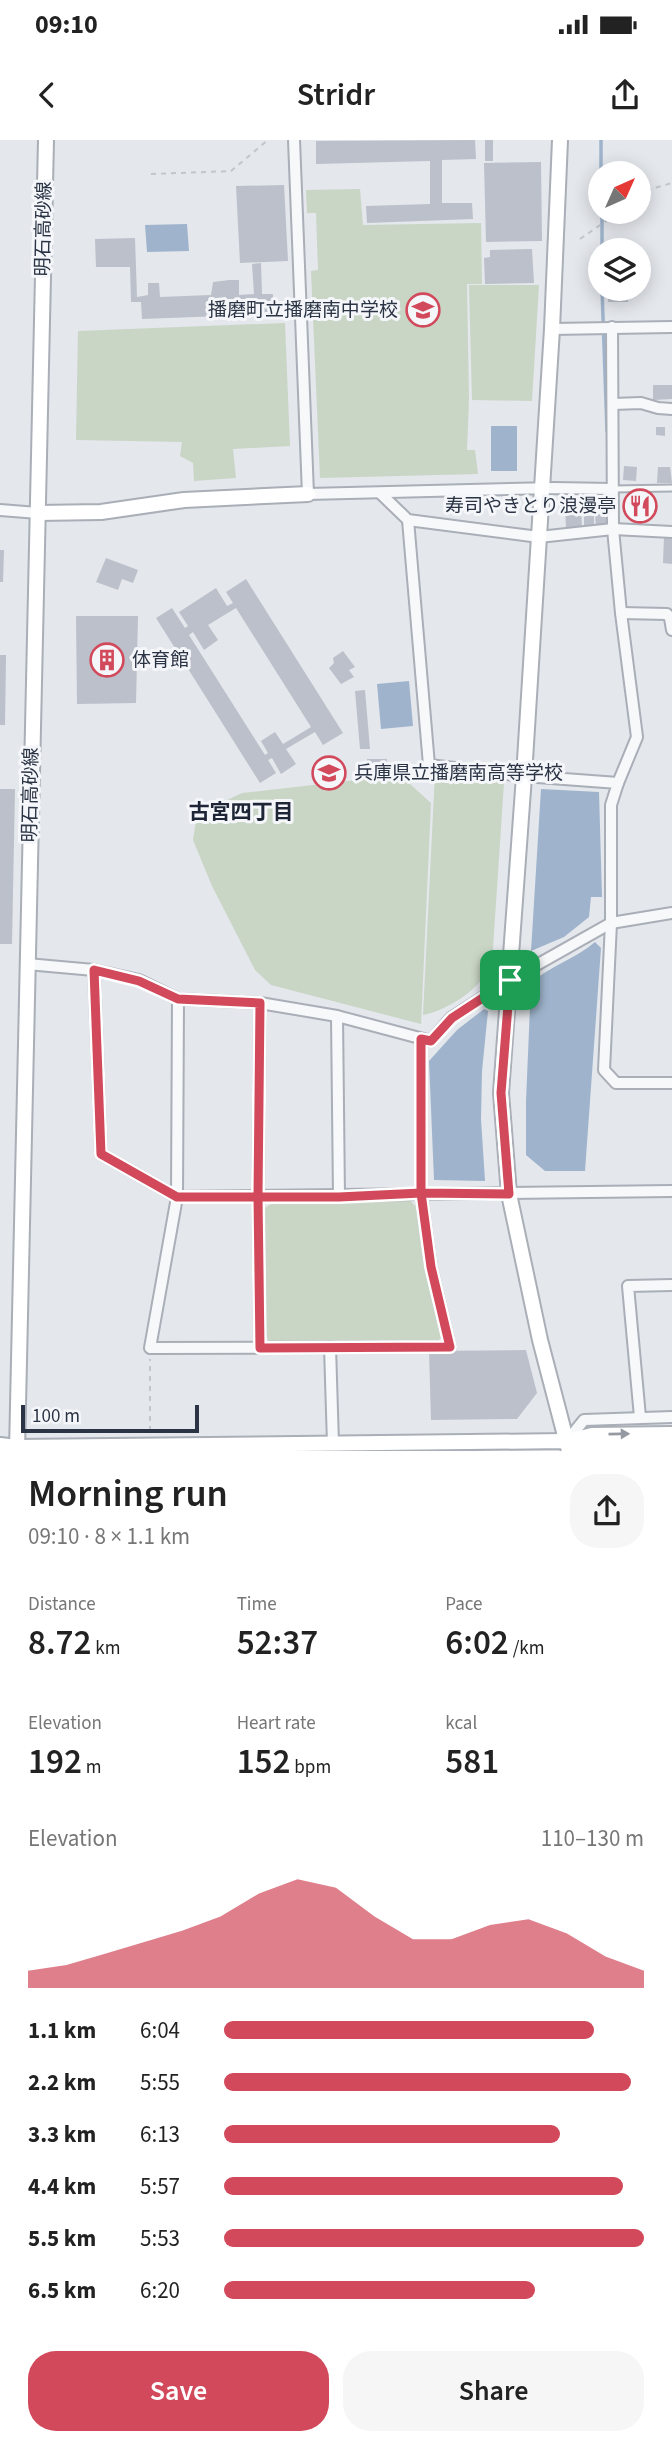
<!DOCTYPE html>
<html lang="en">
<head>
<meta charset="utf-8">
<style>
	:root { --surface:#fff; --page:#f6f6f6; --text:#222; --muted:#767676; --accent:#d1495b }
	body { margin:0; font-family:"Source Sans 3","Noto Sans JP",sans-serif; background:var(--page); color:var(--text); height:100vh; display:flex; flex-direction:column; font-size:26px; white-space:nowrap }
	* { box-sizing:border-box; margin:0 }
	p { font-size:23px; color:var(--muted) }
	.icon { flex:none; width:38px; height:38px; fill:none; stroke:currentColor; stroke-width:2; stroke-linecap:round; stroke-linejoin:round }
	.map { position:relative; height:1311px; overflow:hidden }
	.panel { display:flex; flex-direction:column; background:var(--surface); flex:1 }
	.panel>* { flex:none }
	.needle { width:46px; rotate:45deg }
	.fabs { position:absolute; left:588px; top:21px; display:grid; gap:14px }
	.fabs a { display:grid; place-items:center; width:63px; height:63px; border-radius:50%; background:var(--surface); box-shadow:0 4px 18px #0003; font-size:35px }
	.scale { position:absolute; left:21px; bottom:18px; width:178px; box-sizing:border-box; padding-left:7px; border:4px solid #2b3445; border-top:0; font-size:19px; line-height:24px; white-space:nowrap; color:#2b3445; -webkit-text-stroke:5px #f4f6f9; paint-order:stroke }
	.pin { position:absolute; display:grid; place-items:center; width:60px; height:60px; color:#fff; margin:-30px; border-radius:14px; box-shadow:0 4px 10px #0006 }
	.round { display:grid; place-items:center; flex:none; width:74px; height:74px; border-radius:28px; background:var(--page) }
	.headline { display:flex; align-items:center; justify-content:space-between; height:119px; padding:0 28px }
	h1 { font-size:38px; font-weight:600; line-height:52px }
	.metrics { display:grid; grid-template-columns:repeat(3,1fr); gap:10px; height:119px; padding:7px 28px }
	.metrics div { display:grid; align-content:center }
	.metrics b { font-size:35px; font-weight:600 }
	.metrics small { font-size:19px; font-weight:400 }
	.metrics p { font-size:19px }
	.chart { height:196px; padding:14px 28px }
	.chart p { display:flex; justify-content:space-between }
	.chart svg { width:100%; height:126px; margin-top:7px; fill:var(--accent); opacity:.7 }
	.button { display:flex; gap:14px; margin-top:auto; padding:14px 28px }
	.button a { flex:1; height:80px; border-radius:28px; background:var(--accent); color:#fff; font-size:28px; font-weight:600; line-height:80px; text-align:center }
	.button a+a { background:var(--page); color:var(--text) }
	ul { padding:0 28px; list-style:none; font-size:23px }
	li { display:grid; grid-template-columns:112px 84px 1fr; align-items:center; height:52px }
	li i { height:18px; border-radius:9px; background:var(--accent) }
	.status { display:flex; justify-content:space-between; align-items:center; height:49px; padding:0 35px; background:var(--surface); direction:ltr }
	.status svg { height:19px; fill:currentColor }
	header { display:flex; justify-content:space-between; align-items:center; height:91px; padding:0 28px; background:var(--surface); font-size:32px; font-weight:600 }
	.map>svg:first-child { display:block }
</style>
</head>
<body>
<div class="status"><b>09:10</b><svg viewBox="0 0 49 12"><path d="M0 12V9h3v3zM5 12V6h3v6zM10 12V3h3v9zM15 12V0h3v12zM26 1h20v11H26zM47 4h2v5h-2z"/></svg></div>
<header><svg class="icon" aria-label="back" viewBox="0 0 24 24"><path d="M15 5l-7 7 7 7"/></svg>Stridr<svg class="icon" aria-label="share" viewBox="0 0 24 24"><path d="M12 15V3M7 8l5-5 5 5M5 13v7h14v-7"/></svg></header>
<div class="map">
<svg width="672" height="1311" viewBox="0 0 672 1311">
	<rect width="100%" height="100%" fill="#e4e7ec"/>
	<!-- green -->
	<g fill="#c9d6c5">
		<polygon points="360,49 363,85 481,83 482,144 467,144 469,260 467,310 475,310 478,334 320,338 311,131 318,130 316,73 307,73 306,50"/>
		<polygon points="469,145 539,145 532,261 472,260"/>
		<polygon points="285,183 290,306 233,309 236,338 194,341 193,323 180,316 182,302 76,300 78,191"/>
		<path d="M 435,633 L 504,643 L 493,808 C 492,815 491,824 488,830 C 478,851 445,871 423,875 Z"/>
		<polygon points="400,635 431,663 421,884 271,845 255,830 212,746 193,700 197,674 242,653"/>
		<polygon points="409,1059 417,1068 425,1128 442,1196 438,1201 270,1202 265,1196 265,1068 271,1064"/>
	</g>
	<!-- water -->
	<g fill="#9fb4cc">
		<polygon points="187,84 189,111 147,112 145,85"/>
		<rect x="491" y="286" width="26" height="45"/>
		<polygon points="409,541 413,586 381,589 377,544"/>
		<polygon points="541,649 599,652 602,757 591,757 589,777 564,797 531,811"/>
		<path d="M 595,802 L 601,808 L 585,1031 L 545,1031 L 526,1015 L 526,961 L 531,843 C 550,826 575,819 595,802 Z"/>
		<polygon points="484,869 488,871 482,931 481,979 485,1041 434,1040 429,921 457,890"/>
	</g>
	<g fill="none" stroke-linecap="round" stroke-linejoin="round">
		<!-- stream -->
		<g stroke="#9fb4cc" stroke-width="3.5">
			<polyline points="601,0 601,33"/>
			<polyline points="602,72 602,110"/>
			<polyline points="602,149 607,291"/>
		</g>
	</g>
	<!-- building -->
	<g fill="#bbc0ca" fill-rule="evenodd">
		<polygon points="475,0 476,19 442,20 442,63 472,63 473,79 367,83 366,66 430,64 430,21 316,24 316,1"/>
		<rect x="485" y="0" width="8" height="21"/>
		<polygon points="541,22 542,101 486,102 484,23"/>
		<polygon points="284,45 288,121 240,123 236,46"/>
		<polygon points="135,98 137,157 148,155 148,143 159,143 160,157 211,155 213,142 229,140 239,140 239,155 254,154 252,124 261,123 262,154 273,154 273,174 142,179 141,162 131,162 130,127 96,127 95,99"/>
		<polygon points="532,109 534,143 485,144 484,118 490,117 490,110"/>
		<rect x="608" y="149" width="20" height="13"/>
		<polygon points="653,245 672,245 672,259 653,260"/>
		<polygon points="656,287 665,287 665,296 656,295"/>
		<polygon points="624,326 637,327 636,341 623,340"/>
		<polygon points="658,327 670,327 672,343 657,343"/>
		<polygon points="602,357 602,372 590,372 589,358"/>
		<polygon points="634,357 646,357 646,376 633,376"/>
		<polygon points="581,367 582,388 566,388 565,368"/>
		<polygon points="595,374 607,374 607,388 596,388"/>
		<polygon points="584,376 594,376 594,385 584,386"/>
		<polygon points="664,396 672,396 672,424 663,423"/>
		<polygon points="0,410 4,410 3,442 0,442"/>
		<polygon points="106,418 138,430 133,443 122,439 118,450 96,442"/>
		<path d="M 246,439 L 343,593 L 323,605 L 315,592 L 286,609 L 296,624 L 281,634 L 272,618 L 268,620 L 276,633 L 260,643 L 156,478 L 172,468 L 185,488 L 188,486 L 179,472 L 216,448 L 227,466 L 233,463 L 226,452 ZM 236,468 L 311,587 L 283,604 L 275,592 L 261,601 L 268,613 L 265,615 L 189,495 L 193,492 L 204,510 L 218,500 L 208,485 Z"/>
		<polygon points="76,476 138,476 136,563 77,564"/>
		<polygon points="343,511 355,527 349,530 354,537 341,544 329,528 334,523 333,518"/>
		<polygon points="0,515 6,515 5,585 0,585"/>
		<polygon points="365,550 370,609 360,609 355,551"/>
		<polygon points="367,619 387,619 387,631 362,632 362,623 367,623"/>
		<polygon points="0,649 15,649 12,804 0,804"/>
		<polygon points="526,1210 537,1253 517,1279 431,1280 429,1211"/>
	</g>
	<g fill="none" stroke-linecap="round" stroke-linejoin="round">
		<defs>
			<polyline id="lane" points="613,349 672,348"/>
			<g id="street">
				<polyline points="294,0 308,354 554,348 613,349"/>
				<polyline points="612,187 613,389 621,473 637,597 618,643"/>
				<polyline points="552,189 672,187"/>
				<polyline points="613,264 641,263 658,268 672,269"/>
				<polyline points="380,353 408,380 539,397 613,389 672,392"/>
				<polyline points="0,370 38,373"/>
				<polyline points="408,380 429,625 524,636 618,643 611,665 611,783 604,930 616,943 672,943"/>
				<polyline points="621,473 667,474 670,478 672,490"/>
				<polyline points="27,824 94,830 139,840 178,859 260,863 337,876 431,901 451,878 510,840 611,783 672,773"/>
				<polyline points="94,830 101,1014 177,1057 672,1051"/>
				<polyline points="178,859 177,1057 150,1208 450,1207 431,1127 421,1053 421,899"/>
				<polyline points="260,863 258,1056 260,1207"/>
				<polyline points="337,876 339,1057"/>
				<polyline points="330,1207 333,1304"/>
				<polyline points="640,1277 628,1146 672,1145"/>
				<polyline points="578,1311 567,1301 584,1280 672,1277"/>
			</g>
			<g id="secondary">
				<polyline points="560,0 552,189 524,636 501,953 509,1054 540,1200 569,1311"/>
				<polyline points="38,373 101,372 184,360 308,354"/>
				<polyline points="572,1300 592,1295 672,1294"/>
				<polyline points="0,1305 17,1307 567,1301 598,1308 672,1308"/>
				<polyline points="17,1311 46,0"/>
			</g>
		</defs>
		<!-- lane casing -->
		<use href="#lane" stroke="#a9aeb7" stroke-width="9"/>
		<!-- street casing -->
		<use href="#street" stroke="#a9aeb7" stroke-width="14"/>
		<!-- secondary casing -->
		<use href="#secondary" stroke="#a9aeb7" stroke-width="18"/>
		<!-- path -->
		<g stroke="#c2c5cb" stroke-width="2" stroke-dasharray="5 5" stroke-linecap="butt">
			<polyline points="151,34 231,31 268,0"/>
			<polyline points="639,58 651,49 672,43"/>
			<polyline points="580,99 619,72"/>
			<polyline points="150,1291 150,1219"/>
		</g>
		<!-- lane -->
		<use href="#lane" stroke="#f7f8fa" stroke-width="5"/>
		<!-- street -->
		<use href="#street" stroke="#f7f8fa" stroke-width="10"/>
		<!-- secondary -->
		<use href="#secondary" stroke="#fff" stroke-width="14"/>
	</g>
	<!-- one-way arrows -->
	<defs><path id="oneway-solid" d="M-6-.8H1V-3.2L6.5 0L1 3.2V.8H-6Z" transform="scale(1.75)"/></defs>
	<use fill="#959aa2" href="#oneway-solid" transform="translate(619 1294) rotate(-1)"/>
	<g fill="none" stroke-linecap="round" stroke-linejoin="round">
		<defs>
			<polyline id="route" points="510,840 452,878 431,901 421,899 421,1053 339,1057 177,1057 101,1014 94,830 139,841 178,859 260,863 258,1056 260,1208 450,1207 431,1127 421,1053 509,1054 501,953 510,840"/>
		</defs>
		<!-- route casing -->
		<use href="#route" stroke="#fff" stroke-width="14"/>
		<!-- route -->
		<use href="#route" stroke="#d1495b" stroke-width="9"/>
	</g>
	<!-- icons -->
	<defs>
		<symbol id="school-ring" viewBox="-11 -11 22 22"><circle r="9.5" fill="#f4f6f9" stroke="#d1495b" stroke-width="1.5"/><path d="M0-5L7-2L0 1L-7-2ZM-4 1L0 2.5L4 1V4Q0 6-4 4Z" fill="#d1495b"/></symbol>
		<symbol id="restaurant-ring" viewBox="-11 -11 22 22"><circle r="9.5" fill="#f4f6f9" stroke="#d1495b" stroke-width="1.5"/><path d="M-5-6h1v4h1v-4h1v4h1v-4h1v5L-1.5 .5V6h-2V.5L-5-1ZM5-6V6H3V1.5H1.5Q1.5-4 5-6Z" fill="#d1495b"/></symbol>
		<symbol id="building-ring" viewBox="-11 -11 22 22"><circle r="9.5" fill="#f4f6f9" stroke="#d1495b" stroke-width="1.5"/><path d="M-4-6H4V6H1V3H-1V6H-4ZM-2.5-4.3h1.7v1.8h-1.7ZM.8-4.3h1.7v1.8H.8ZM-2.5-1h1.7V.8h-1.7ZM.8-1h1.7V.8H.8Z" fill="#d1495b"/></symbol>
	</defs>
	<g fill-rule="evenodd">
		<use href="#school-ring" x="404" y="151" width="38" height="38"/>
		<use href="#restaurant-ring" x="621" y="347" width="38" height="38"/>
		<use href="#building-ring" x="88" y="501" width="38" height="38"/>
		<use href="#school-ring" x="310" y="614" width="38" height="38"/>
	</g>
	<g text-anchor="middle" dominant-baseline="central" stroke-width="6" stroke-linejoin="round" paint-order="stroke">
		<!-- street labels -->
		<g font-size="19" fill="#2b3445" stroke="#f4f6f9">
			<text transform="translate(44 89) rotate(-89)">明石高砂線</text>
			<text transform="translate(31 655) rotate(-89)">明石高砂線</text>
		</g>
		<!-- poi labels -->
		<g font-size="19" fill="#2b3445" stroke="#f4f6f9" text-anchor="end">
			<text x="398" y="170">播磨町立播磨南中学校</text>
			<text x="616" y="366">寿司やきとり浪漫亭</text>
			<text x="132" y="520" text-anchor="start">体育館</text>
			<text x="354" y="633" text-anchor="start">兵庫県立播磨南高等学校</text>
		</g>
		<!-- neighbourhood labels -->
		<g font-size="21" font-weight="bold" fill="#1d2536" stroke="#f4f6f9">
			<text x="241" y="672">古宮四丁目</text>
		</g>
	</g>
</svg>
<div class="fabs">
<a><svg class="needle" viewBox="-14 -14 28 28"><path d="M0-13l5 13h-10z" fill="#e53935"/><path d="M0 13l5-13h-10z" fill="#767676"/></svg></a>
<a><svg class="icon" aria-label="layers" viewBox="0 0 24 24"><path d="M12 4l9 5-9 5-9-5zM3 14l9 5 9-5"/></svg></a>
</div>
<div class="scale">100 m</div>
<div class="pin" style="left:510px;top:840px;background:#1e9e55"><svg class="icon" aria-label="arrive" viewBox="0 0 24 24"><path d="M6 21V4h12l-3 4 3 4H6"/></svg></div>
</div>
<section class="panel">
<div class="headline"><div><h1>Morning run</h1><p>09:10 · 8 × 1.1 km</p></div><a class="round"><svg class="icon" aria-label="share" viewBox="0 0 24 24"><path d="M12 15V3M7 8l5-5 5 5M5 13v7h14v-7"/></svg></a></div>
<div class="metrics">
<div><p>Distance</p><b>8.72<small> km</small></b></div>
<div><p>Time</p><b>52:37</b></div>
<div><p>Pace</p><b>6:02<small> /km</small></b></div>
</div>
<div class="metrics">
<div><p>Elevation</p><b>192<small> m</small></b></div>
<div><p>Heart rate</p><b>152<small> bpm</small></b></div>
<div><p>kcal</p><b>581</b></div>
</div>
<div class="chart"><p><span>Elevation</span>110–130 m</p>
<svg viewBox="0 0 160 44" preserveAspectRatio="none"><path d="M0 44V38L10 36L20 32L30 28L40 24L50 19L60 11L70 6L80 9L90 19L100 27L110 27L120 22L130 20L140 25L150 33L160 38V44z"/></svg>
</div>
<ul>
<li><b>1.1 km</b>6:04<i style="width:88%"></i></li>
<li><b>2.2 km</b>5:55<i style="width:97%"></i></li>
<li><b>3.3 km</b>6:13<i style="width:80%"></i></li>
<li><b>4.4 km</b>5:57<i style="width:95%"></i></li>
<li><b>5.5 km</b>5:53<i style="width:100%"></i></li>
<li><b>6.5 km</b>6:20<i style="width:74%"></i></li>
</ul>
<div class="button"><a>Save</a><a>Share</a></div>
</section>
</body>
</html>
